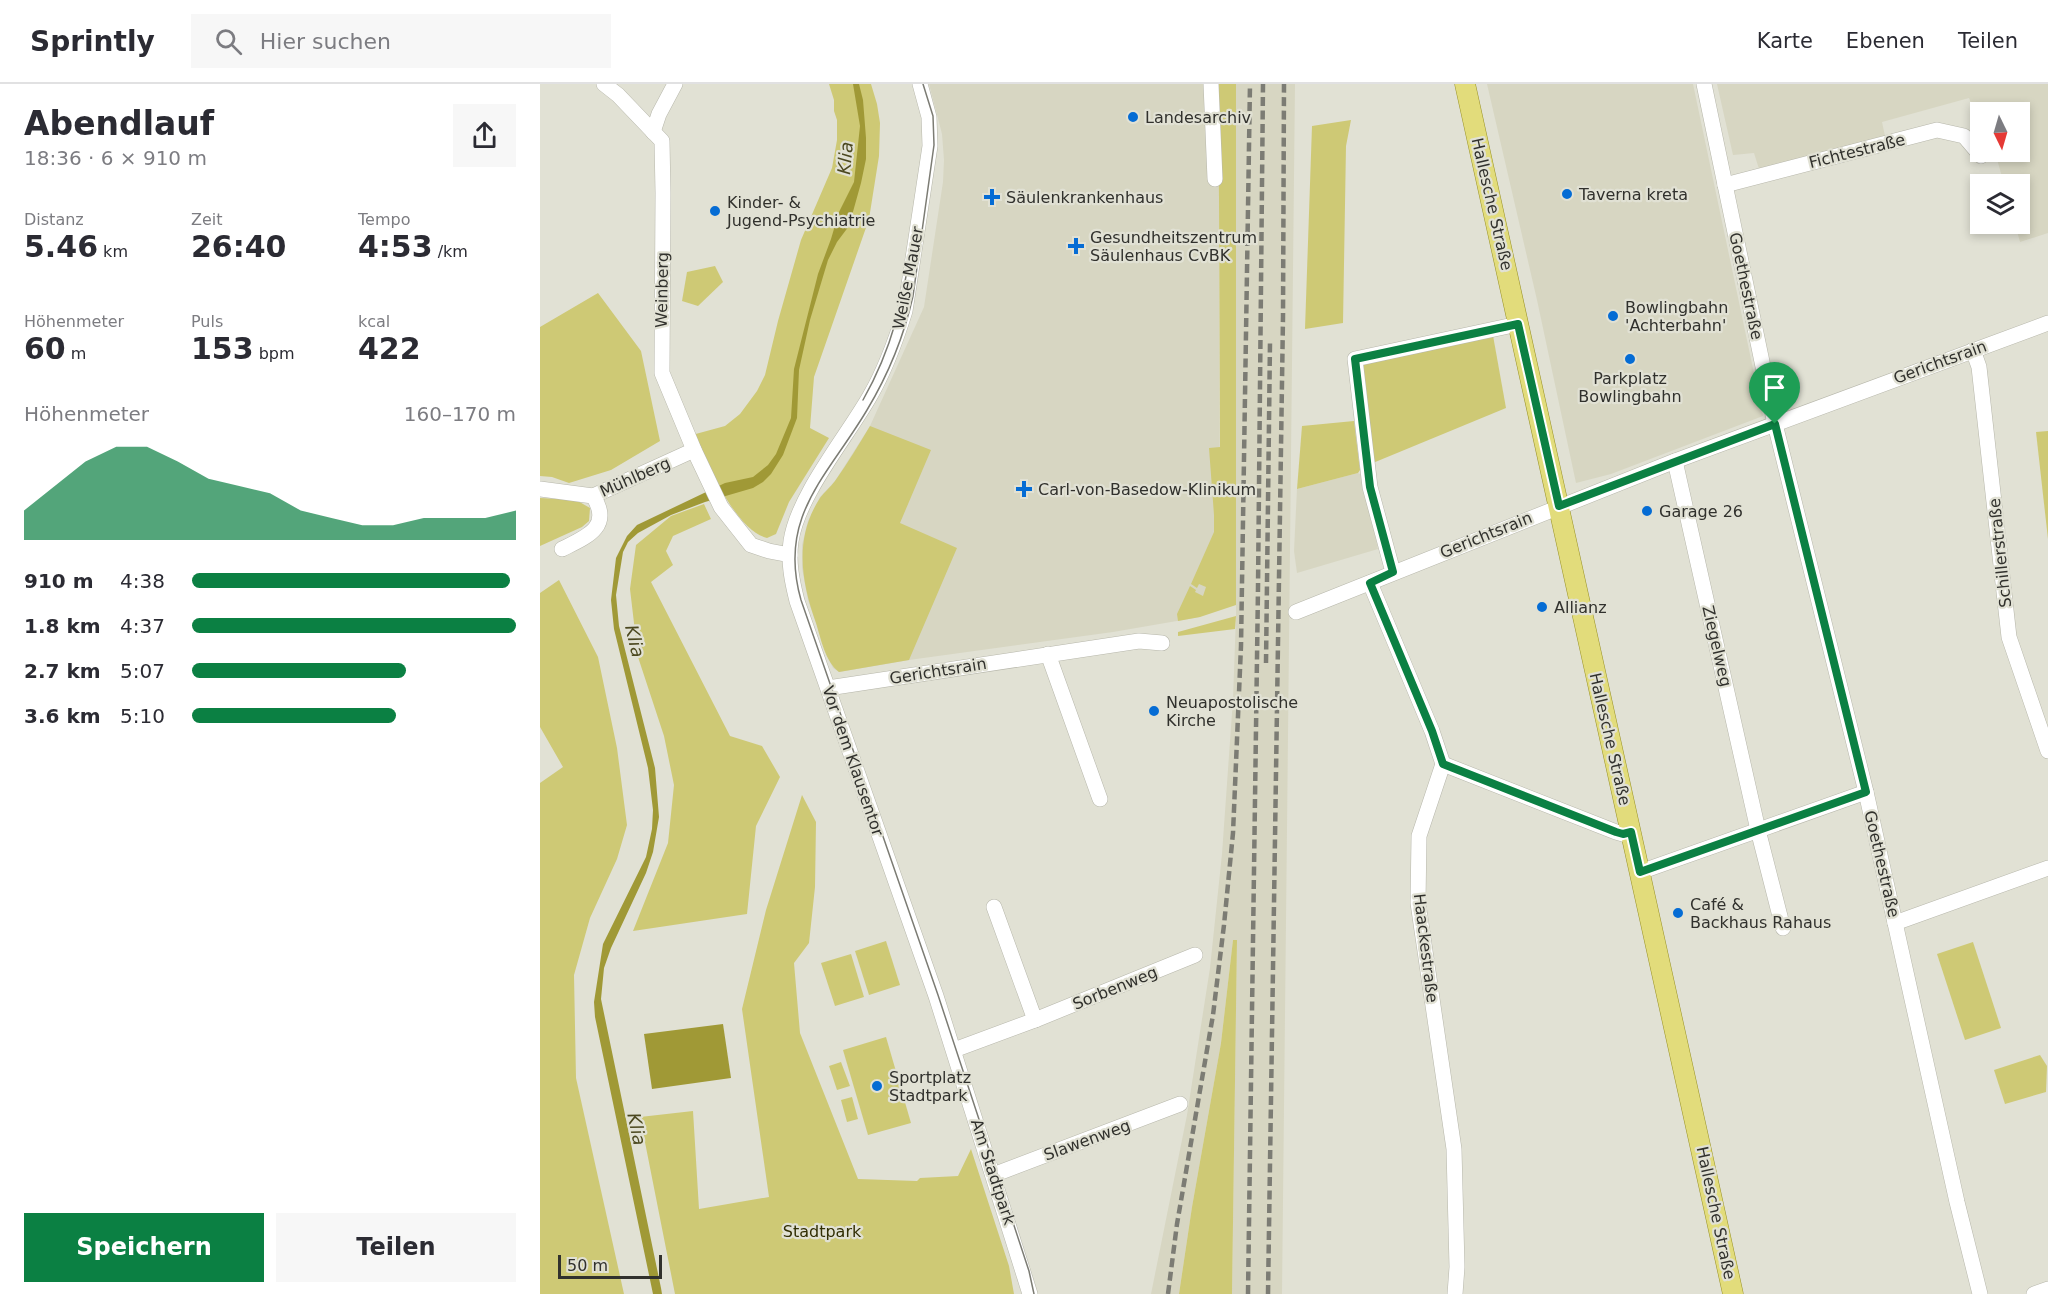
<!DOCTYPE html>
<html lang="de">
<head>
<meta charset="utf-8">
<style>
	:root { --surface:#fff; --page:#f7f7f7; --text:#2b2b33; --muted:#7c7c81; --line:#e1e1e2; --accent:#0b8043 }
	body { margin:0; font-family:"DejaVu Sans",sans-serif; background:var(--page); color:var(--text); height:100vh; display:flex; flex-direction:column; font-size:22px; white-space:nowrap }
	* { box-sizing:border-box; margin:0 }
	p { font-size:20px; color:var(--muted) }
	.icon { flex:none; width:33px; height:33px; fill:none; stroke:currentColor; stroke-width:2; stroke-linecap:round; stroke-linejoin:round }
	.map { position:relative; flex:1; overflow:hidden }
	.sheet { display:flex; flex-direction:column; background:var(--surface); width:540px }
	.sheet>* { flex:none }
	.needle { width:39px; rotate:175deg }
	.fabs { position:absolute; left:1430px; top:18px; display:grid; gap:12px }
	.fabs a { display:grid; place-items:center; width:60px; height:60px; border-radius:0px; background:var(--surface); box-shadow:0 3px 9px #0003; font-size:30px }
	.scale { position:absolute; left:18px; bottom:15px; width:104px; box-sizing:border-box; padding-left:6px; border:3px solid #31312d; border-top:0; font-size:16px; line-height:21px; white-space:nowrap; color:#31312d; -webkit-text-stroke:4px #e1e1d4; paint-order:stroke }
	.pin { position:absolute; display:grid; place-items:center; width:51px; height:51px; color:#fff; margin:-62px -26px; border-radius:50% 50% 50% 0; rotate:-45deg; box-shadow:0 0 6px #0007 }
	.pin .icon { rotate:45deg }
	.round { display:grid; place-items:center; flex:none; width:63px; height:63px; border-radius:0px; background:var(--page) }
	.overview { display:flex; align-items:center; justify-content:space-between; height:102px; padding:0 24px }
	h1 { font-size:33px; font-weight:800; line-height:45px }
	.stats { display:grid; grid-template-columns:repeat(3,1fr); gap:9px; height:102px; padding:6px 24px }
	.stats div { display:grid; align-content:center }
	.stats b { font-size:30px; font-weight:800 }
	.stats small { font-size:16px; font-weight:400 }
	.stats p { font-size:16px }
	.chart { height:168px; padding:12px 24px }
	.chart p { display:flex; justify-content:space-between }
	.chart svg { width:100%; height:108px; margin-top:6px; fill:var(--accent); opacity:.7 }
	.primary-button { display:flex; gap:12px; margin-top:auto; padding:12px 24px }
	.primary-button a { flex:1; height:69px; border-radius:0px; background:var(--accent); color:#fff; font-size:24px; font-weight:800; line-height:69px; text-align:center }
	.primary-button a+a { background:var(--page); color:var(--text) }
	ul { padding:0 24px; list-style:none; font-size:20px }
	li { display:grid; grid-template-columns:96px 72px 1fr; align-items:center; height:45px }
	li i { height:15px; border-radius:8px; background:var(--accent) }
	header { display:flex; align-items:center; gap:36px; box-sizing:border-box; height:84px; padding:0 30px; background:var(--surface); border-bottom:2px solid var(--line) }
	header strong { font-size:28px }
	nav { display:flex; gap:33px; margin-inline-start:auto; font-size:21px }
	.search { width:420px; height:54px; background:var(--page); display:flex; align-items:center; gap:15px; box-sizing:border-box; padding:0 21px; border-radius:0px; color:var(--muted); font-size:22px }
	main { display:flex; flex:1; min-height:0 }
	.map>svg:first-child { display:block }
</style>
</head>
<body>
<header>
<strong>Sprintly</strong>
<div class="search"><svg class="icon" aria-label="search" viewBox="0 0 24 24"><circle cx="10" cy="10" r="6"/><path d="M15 15l6 6"/></svg>Hier suchen</div>
<nav><a>Karte</a><a>Ebenen</a><a>Teilen</a></nav>
</header>
<main>
<section class="sheet">
<div class="overview"><div><h1>Abendlauf</h1><p>18:36 · 6 × 910 m</p></div><a class="round"><svg class="icon" aria-label="share" viewBox="0 0 24 24"><path d="M12 15V3M7 8l5-5 5 5M5 13v7h14v-7"/></svg></a></div>
<div class="stats">
<div><p>Distanz</p><b>5.46<small> km</small></b></div>
<div><p>Zeit</p><b>26:40</b></div>
<div><p>Tempo</p><b>4:53<small> /km</small></b></div>
</div>
<div class="stats">
<div><p>Höhenmeter</p><b>60<small> m</small></b></div>
<div><p>Puls</p><b>153<small> bpm</small></b></div>
<div><p>kcal</p><b>422</b></div>
</div>
<div class="chart"><p><span>Höhenmeter</span>160–170 m</p>
<svg viewBox="0 0 160 44" preserveAspectRatio="none"><path d="M0 44V32L10 22L20 12L30 6L40 6L50 12L60 19L70 22L80 25L90 32L100 35L110 38L120 38L130 35L140 35L150 35L160 32V44z"/></svg>
</div>
<ul>
<li><b>910 m</b>4:38<i style="width:98%"></i></li>
<li><b>1.8 km</b>4:37<i style="width:100%"></i></li>
<li><b>2.7 km</b>5:07<i style="width:66%"></i></li>
<li><b>3.6 km</b>5:10<i style="width:63%"></i></li>
</ul>
<div class="primary-button"><a>Speichern</a><a>Teilen</a></div>
</section>
<div class="map">
<svg width="1508" height="1210" viewBox="0 0 1508 1210">
	<rect width="100%" height="100%" fill="#e1e1d4"/>
	<!-- built -->
	<g fill="#d7d6c2">
		<polygon points="389,0 677,0 679,114 680,509 660,533 573,548 369,576 299,588 293,584 289,576 268,516 262,484 262,461 268,437 280,413 295,397 330,342 384,223 403,98 404,76 402,50"/>
		<polygon points="696,0 755,0 742,1210 692,1210 697,856 693,856 681,959 652,1123 639,1210 611,1210 647,1031 670,884 682,770 693,615 696,532"/>
		<polygon points="947,0 1153,0 1223,332 1071,390 1036,399 997,216"/>
		<polygon points="1177,0 1508,0 1508,149 1480,158 1475,140 1479,140 1479,100 1464,100 1455,68 1479,68 1479,28 1447,28 1446,24 1434,27 1429,14 1342,38 1345,52 1219,85 1214,69 1193,71"/>
		<polygon points="818,389 822,391 838,465 757,489 754,467 757,405"/>
	</g>
	<!-- green -->
	<g fill="#cec975">
		<path d="M 289,0 L 331,0 L 337,20 L 340,39 L 339,72 L 329,135 L 274,293 L 270,344 L 289,354 L 249,418 L 236,450 L 227,454 C 195,446 168,379 152,351 L 185,342 L 200,330 L 217,307 L 225,291 L 238,237 L 261,156 L 292,84 L 297,56 L 297,36 L 294,27 L 294,16 Z"/>
		<polygon points="677,0 696,0 696,521 660,533 638,537 637,530 650,502 656,506 655,508 663,512 666,503 659,500 657,504 651,500 674,448 674,431 669,364 680,363 679,114"/>
		<polygon points="811,36 806,62 803,239 765,245 772,42"/>
		<polygon points="175,182 183,198 158,222 142,217 147,188"/>
		<polygon points="58,209 101,267 120,357 71,386 29,399 12,393 0,392 0,243"/>
		<polygon points="952,246 966,324 828,381 815,275"/>
		<polygon points="814,337 820,386 818,389 757,405 762,342"/>
		<path d="M 330,342 L 391,366 L 360,439 L 417,464 L 369,576 L 299,588 C 285,577 281,555 276,539 C 261,497 254,454 280,414 C 284,408 291,403 295,397 C 308,379 319,360 330,342 Z"/>
		<polygon points="1508,347 1508,455 1496,348"/>
		<polygon points="0,414 36,416 50,424 49,437 42,443 0,462"/>
		<polygon points="164,420 171,435 133,452 126,467 133,481 111,498 190,652 222,662 240,693 216,742 207,830 93,847 128,759 134,701 124,652 98,573 90,505 96,461 131,432"/>
		<polygon points="19,496 58,573 77,664 87,741 77,775 50,834 34,891 36,994 84,1210 0,1210 0,699 23,683 0,643 0,509"/>
		<polygon points="696,532 695,545 638,552 638,548"/>
		<polygon points="262,711 276,738 275,803 269,859 254,879 260,949 318,1095 377,1097 380,1094 418,1092 431,1065 469,1182 474,1210 135,1210 100,1033 153,1027 159,1125 229,1113 202,925 226,826"/>
		<polygon points="693,856 697,856 692,1210 639,1210 652,1123 681,959"/>
		<polygon points="346,857 360,901 329,911 315,867"/>
		<polygon points="1433,858 1461,944 1425,956 1397,870"/>
		<polygon points="311,870 324,913 295,922 281,879"/>
		<polygon points="346,953 371,1039 328,1051 303,966"/>
		<polygon points="1500,971 1507,982 1506,1008 1465,1020 1454,986"/>
		<polygon points="301,978 310,1002 297,1006 289,982"/>
		<polygon points="312,1013 318,1035 307,1038 301,1016"/>
	</g>
	<!-- water -->
	<g fill="#a09936">
		<polygon points="313,0 319,0 323,16 326,54 326,75 321,99 309,142 297,158 288,176 270,236 259,286 257,334 243,371 231,390 223,398 213,404 165,418 131,431 98,449 88,458 83,468 76,511 79,542 115,684 119,733 113,768 106,789 71,864 64,884 61,915 121,1204 122,1210 113,1210 55,933 54,918 63,860 106,773 112,745 113,726 108,684 74,545 71,516 76,474 87,452 97,441 185,399 213,393 228,381 236,370 251,334 254,285 278,190 291,155 299,128 314,98 320,42"/>
		<polygon points="183,940 191,994 112,1005 104,950"/>
	</g>
	<g fill="none" stroke-linecap="round" stroke-linejoin="round">
		<defs>
			<g id="minor">
				<polyline points="64,0 78,11 122,57 123,109 122,289 154,366 181,423 211,461 229,467 250,471"/>
				<path d="M 380,0 L 389,33 L 390,62 L 365,227 C 356,256 345,286 330,312 C 306,354 258,411 251,457 C 248,478 252,497 257,517 L 396,912 L 490,1210"/>
				<polyline points="671,0 675,95"/>
				<polyline points="1164,0 1235,340 1326,708 1417,1118 1440,1210"/>
				<polyline points="113,48 119,30 135,0"/>
				<polyline points="1185,101 1397,46 1424,52 1441,72"/>
				<polyline points="1433,266 1439,283 1469,553 1508,667"/>
				<polyline points="1135,377 1218,746 1243,844"/>
				<polyline points="0,405 53,412 154,366"/>
				<path d="M 22,465 C 46,453 73,443 53,412"/>
				<polyline points="853,488 830,403 815,275 978,240"/>
				<polyline points="830,499 892,647 903,680 879,752 878,819 914,1065 917,1183 915,1210"/>
				<polyline points="756,528 1135,377 1508,239"/>
				<polyline points="508,570 560,715"/>
				<polyline points="288,604 599,557 622,559"/>
				<polyline points="903,680 1076,748 1083,750 1091,748"/>
				<polyline points="1100,788 1326,708"/>
				<polyline points="454,823 495,936"/>
				<polyline points="1355,839 1508,784"/>
				<polyline points="414,966 495,936 655,871"/>
				<polyline points="453,1091 640,1020"/>
				<polyline points="1494,1210 1508,1205"/>
			</g>
			<polyline id="major" points="925,0 1193,1210"/>
		</defs>
		<!-- minor casing -->
		<use href="#minor" stroke="#b7b7ab" stroke-width="16"/>
		<!-- major casing -->
		<use href="#major" stroke="#989126" stroke-width="21"/>
		<!-- minor -->
		<use href="#minor" stroke="#fff" stroke-width="15"/>
		<!-- major -->
		<use href="#major" stroke="#e2dc7b" stroke-width="20"/>
		<!-- tram -->
		<g stroke="#7c7c74" stroke-width="1.5">
			<path d="M 383,0 L 393,32 L 394,61 L 373,212 C 364,252 348,291 327,326 C 288,392 237,432 261,516 L 398,911 L 489,1187 L 494,1210"/>
			<path d="M 323,316 C 353,263 363,216 372,157"/>
		</g>
		<!-- rail -->
		<g stroke="#7c7c74" stroke-width="4.5" stroke-dasharray="9 4.5" stroke-linecap="butt">
			<polyline points="726,579 730,258"/>
			<polyline points="628,1210 637,1140 673,931 684,841 693,749 701,562 710,0"/>
			<polyline points="708,1210 718,504 723,0"/>
			<polyline points="728,1210 743,233 744,0"/>
		</g>
	</g>
	<g fill="none" stroke-linecap="round" stroke-linejoin="round">
		<defs>
			<polygon id="route" points="978,240 1019,422 1235,340 1326,708 1100,788 1091,748 1083,750 1076,748 903,680 892,647 830,499 853,488 830,403 815,275"/>
		</defs>
		<!-- route casing -->
		<use href="#route" stroke="#fff" stroke-width="12"/>
		<!-- route -->
		<use href="#route" stroke="#0b8043" stroke-width="8"/>
	</g>
	<!-- markers -->
	<g fill="#056cd4" stroke="#e1e1d4" stroke-width="2">
		<circle cx="593" cy="33" r="6"/>
		<circle cx="1027" cy="110" r="6"/>
		<path d="M449 104h6v6h6v6h-6v6h-6v-6h-6v-6h6z"/>
		<circle cx="175" cy="127" r="6"/>
		<path d="M533 153h6v6h6v6h-6v6h-6v-6h-6v-6h6z"/>
		<circle cx="1073" cy="232" r="6"/>
		<circle cx="1090" cy="275" r="6"/>
		<path d="M481 396h6v6h6v6h-6v6h-6v-6h-6v-6h6z"/>
		<circle cx="1107" cy="427" r="6"/>
		<circle cx="1002" cy="523" r="6"/>
		<circle cx="614" cy="627" r="6"/>
		<circle cx="1138" cy="829" r="6"/>
		<circle cx="337" cy="1002" r="6"/>
	</g>
	<g text-anchor="middle" dominant-baseline="central" stroke-width="4.5" stroke-linejoin="round" paint-order="stroke">
		<!-- poi labels -->
		<g font-size="16" fill="#31312d" stroke="#e1e1d4" text-anchor="start">
			<text x="605" y="33">Landesarchiv</text>
			<text x="1039" y="110">Taverna kreta</text>
			<text x="466" y="113">Säulenkrankenhaus</text>
			<text x="187" y="118">Kinder- &amp;<tspan x="187" dy="18">Jugend-Psychiatrie</tspan></text>
			<text x="550" y="153">Gesundheitszentrum<tspan x="550" dy="18">Säulenhaus CvBK</tspan></text>
			<text x="1085" y="223">Bowlingbahn<tspan x="1085" dy="18">'Achterbahn'</tspan></text>
			<text x="1090" y="294" text-anchor="middle">Parkplatz<tspan x="1090" dy="18">Bowlingbahn</tspan></text>
			<text x="498" y="405">Carl-von-Basedow-Klinikum</text>
			<text x="1119" y="427">Garage 26</text>
			<text x="1014" y="523">Allianz</text>
			<text x="626" y="618">Neuapostolische<tspan x="626" dy="18">Kirche</tspan></text>
			<text x="1150" y="820">Café &amp;<tspan x="1150" dy="18">Backhaus Rahaus</tspan></text>
			<text x="349" y="993">Sportplatz<tspan x="349" dy="18">Stadtpark</tspan></text>
		</g>
		<!-- street labels -->
		<g font-size="16" fill="#31312d" stroke="#e1e1d4">
			<text transform="translate(1317 67) rotate(-14)">Fichtestraße</text>
			<text transform="translate(952 120) rotate(77)">Hallesche Straße</text>
			<text transform="translate(368 194) rotate(-79)">Weiße Mauer</text>
			<text transform="translate(1206 202) rotate(78)">Goethestraße</text>
			<text transform="translate(122 206) rotate(-89)">Weinberg</text>
			<text transform="translate(1400 278) rotate(-20)">Gerichtsrain</text>
			<text transform="translate(95 393) rotate(-24)">Mühlberg</text>
			<text transform="translate(946 451) rotate(-22)">Gerichtsrain</text>
			<text transform="translate(1460 469) rotate(-96)">Schillerstraße</text>
			<text transform="translate(1177 562) rotate(77)">Ziegelweg</text>
			<text transform="translate(398 587) rotate(-9)">Gerichtsrain</text>
			<text transform="translate(1070 655) rotate(77)">Hallesche Straße</text>
			<text transform="translate(313 677) rotate(71)">Vor dem Klausentor</text>
			<text transform="translate(1342 780) rotate(77)">Goethestraße</text>
			<text transform="translate(886 864) rotate(83)">Haackestraße</text>
			<text transform="translate(575 904) rotate(-22)">Sorbenweg</text>
			<text transform="translate(547 1056) rotate(-20)">Slawenweg</text>
			<text transform="translate(453 1088) rotate(72)">Am Stadtpark</text>
			<text transform="translate(1176 1129) rotate(78)">Hallesche Straße</text>
		</g>
		<!-- park labels -->
		<g font-size="16" fill="#312e03" stroke="#e1e1d4">
			<text x="282" y="1147">Stadtpark</text>
		</g>
		<!-- water labels -->
		<g font-size="18" font-style="italic" fill="#4b481f" stroke="#e1e1d4">
			<text transform="translate(305 74) rotate(-85)">Klia</text>
			<text transform="translate(95 557) rotate(77)">Klia</text>
			<text transform="translate(97 1045) rotate(78)">Klia</text>
		</g>
	</g>
</svg>
<div class="fabs">
<a><svg class="needle" viewBox="-14 -14 28 28"><path d="M0-13l5 13h-10z" fill="#e53935"/><path d="M0 13l5-13h-10z" fill="#7c7c81"/></svg></a>
<a><svg class="icon" aria-label="layers" viewBox="0 0 24 24"><path d="M12 4l9 5-9 5-9-5zM3 14l9 5 9-5"/></svg></a>
</div>
<div class="scale">50 m</div>
<div class="pin" style="left:1235px;top:340px;background:#1e9e55"><svg class="icon" aria-label="arrive" viewBox="0 0 24 24"><path d="M6 21V4h12l-3 4 3 4H6"/></svg></div>
</div>
</main>
</body>
</html>
